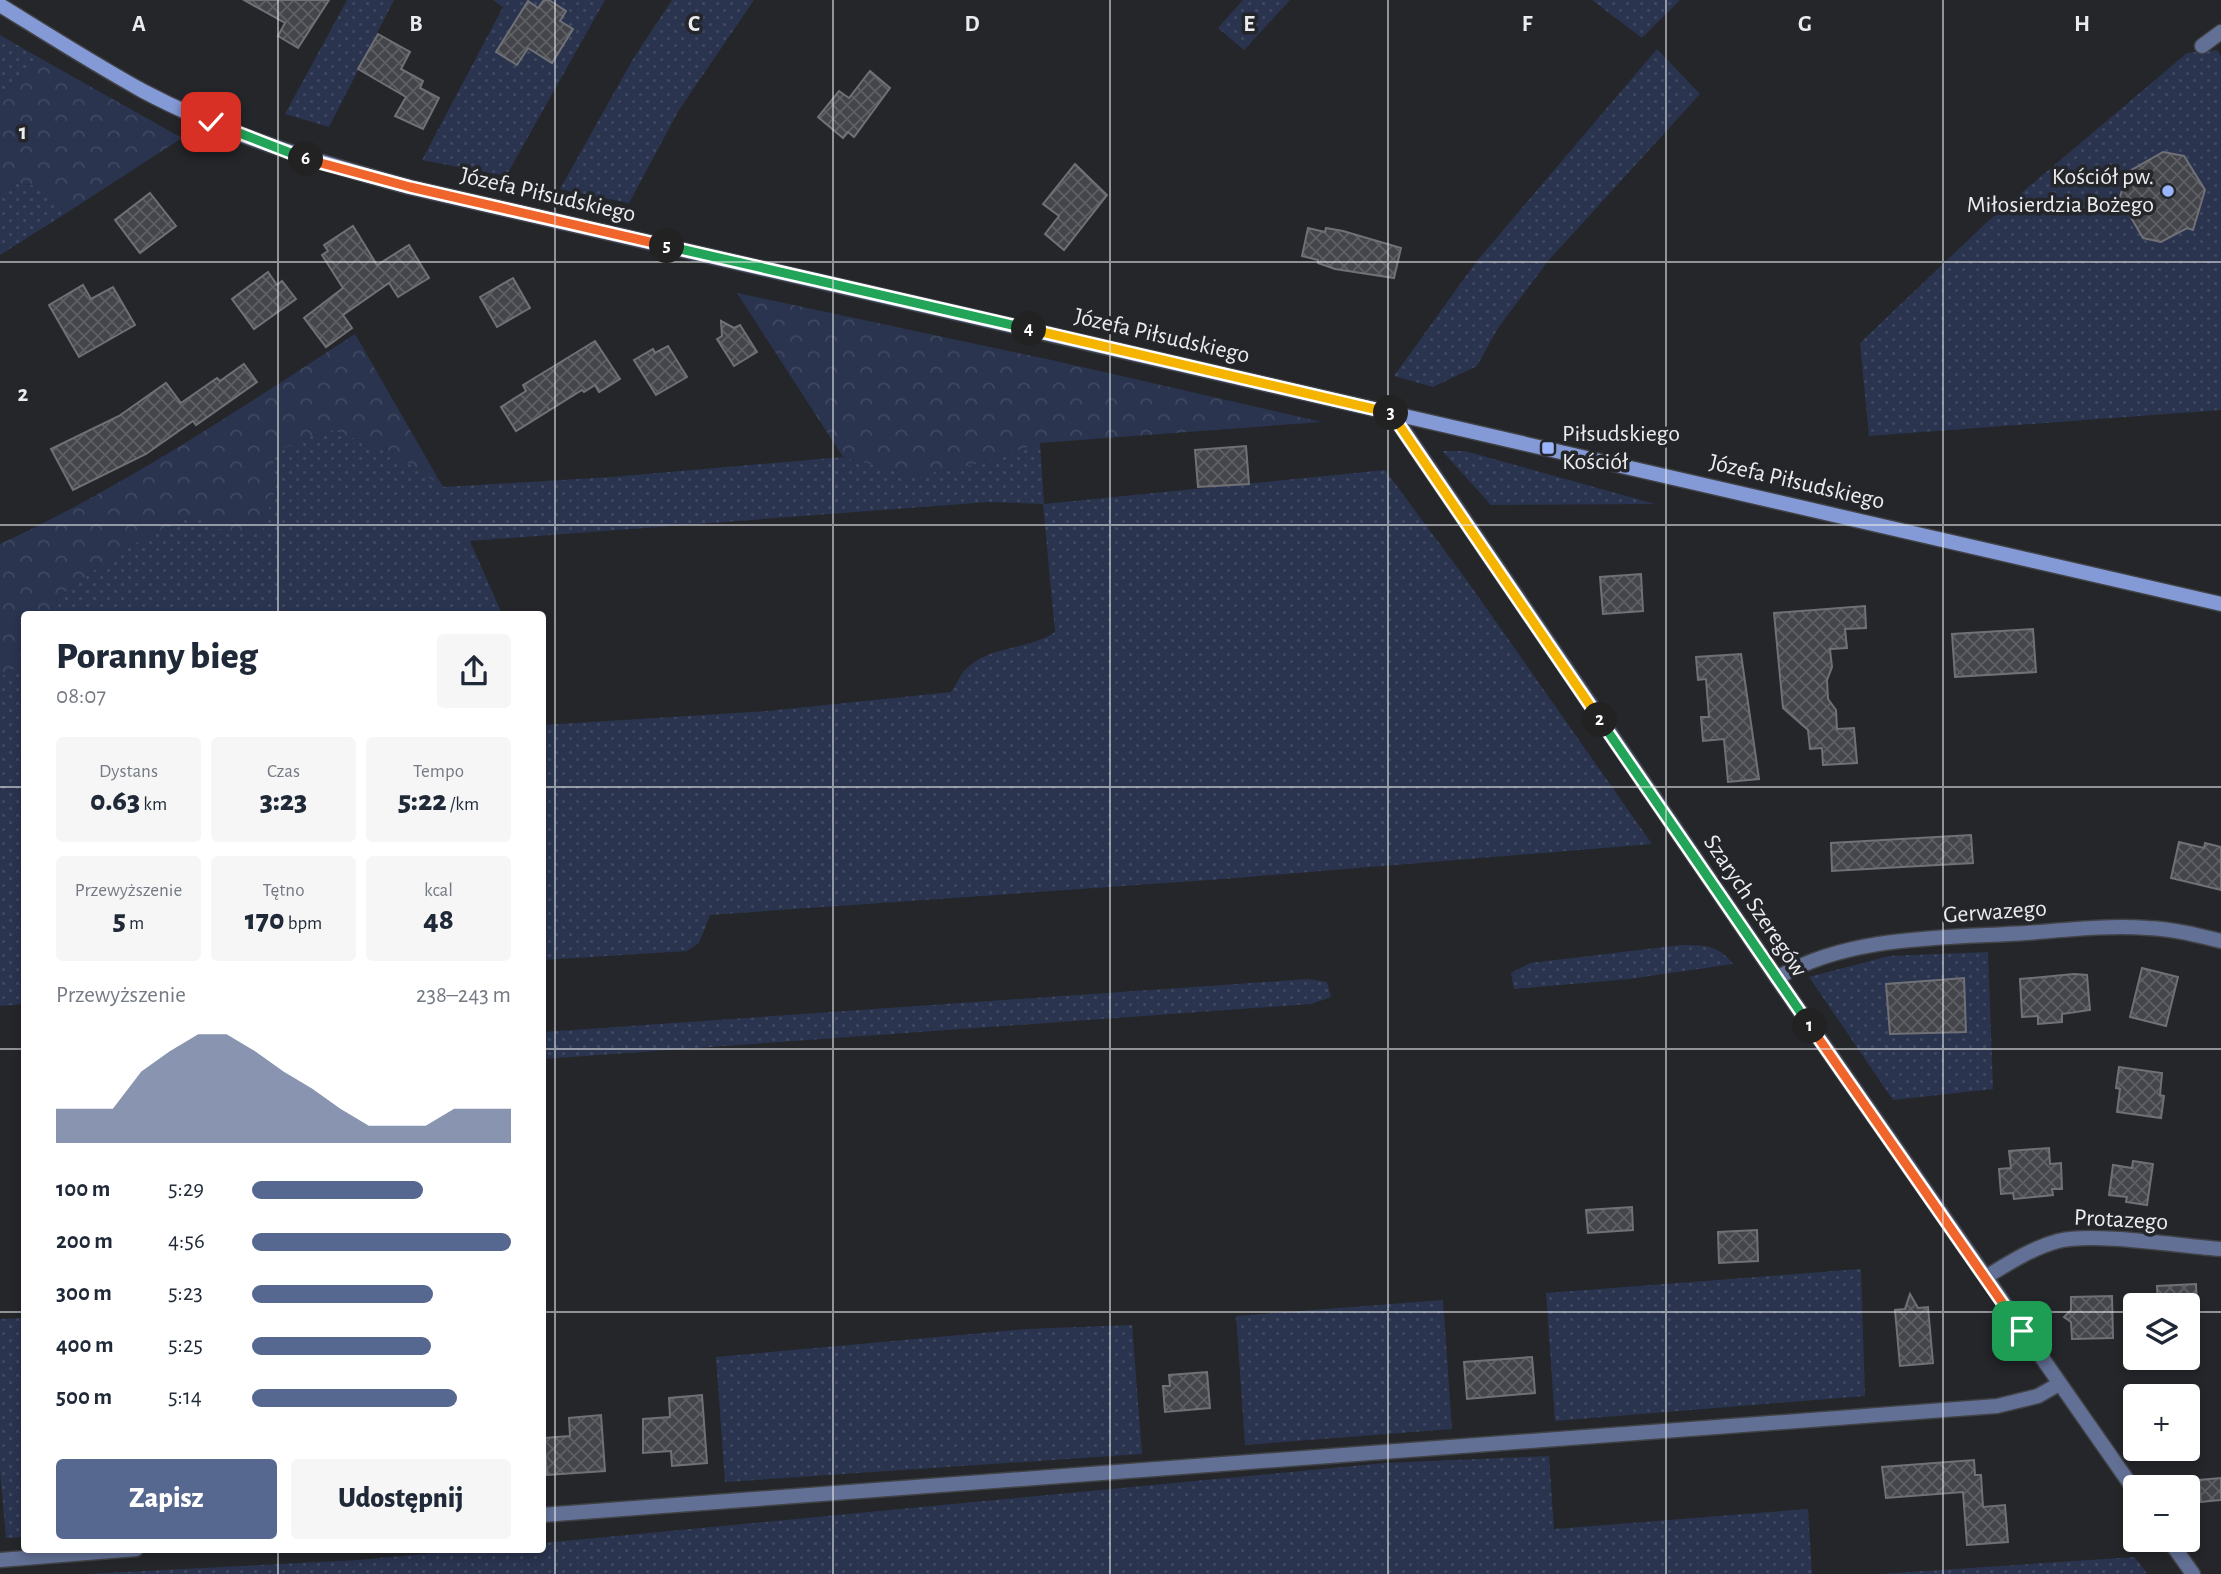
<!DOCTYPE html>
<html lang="pl">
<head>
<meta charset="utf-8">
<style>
	:root { --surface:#fff; --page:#f6f6f7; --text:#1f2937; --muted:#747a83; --accent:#566890 }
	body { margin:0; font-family:"Alegreya Sans",sans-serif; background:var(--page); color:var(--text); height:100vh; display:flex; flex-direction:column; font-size:26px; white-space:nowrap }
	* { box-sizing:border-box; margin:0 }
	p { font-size:23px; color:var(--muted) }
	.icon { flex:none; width:38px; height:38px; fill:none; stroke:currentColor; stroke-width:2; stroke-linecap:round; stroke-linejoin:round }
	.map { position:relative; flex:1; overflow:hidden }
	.side { position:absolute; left:21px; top:611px; width:525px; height:942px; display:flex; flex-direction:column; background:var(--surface); border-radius:7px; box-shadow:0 4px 10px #0003 }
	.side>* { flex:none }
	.tools { position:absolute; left:2123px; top:1293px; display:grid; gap:14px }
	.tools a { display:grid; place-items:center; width:77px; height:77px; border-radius:7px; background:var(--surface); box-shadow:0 4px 10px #0003; font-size:35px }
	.pin { position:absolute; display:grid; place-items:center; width:60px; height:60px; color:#fff; margin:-30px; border-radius:14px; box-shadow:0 4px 10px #0006 }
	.km { position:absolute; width:35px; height:35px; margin:-18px; border-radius:50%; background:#222; color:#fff; font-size:19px; line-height:35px; text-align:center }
	.round { display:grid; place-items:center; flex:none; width:74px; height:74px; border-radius:7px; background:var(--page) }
	.headline { display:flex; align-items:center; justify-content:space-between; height:119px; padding:0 35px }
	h1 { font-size:38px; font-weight:800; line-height:52px }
	.metrics { display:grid; grid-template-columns:repeat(3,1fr); gap:10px; height:119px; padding:7px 35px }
	.metrics div { display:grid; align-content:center; border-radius:7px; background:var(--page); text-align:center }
	.metrics b { font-size:30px; font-weight:800 }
	.metrics small { font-size:19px; font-weight:400 }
	.metrics p { font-size:19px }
	.chart { height:196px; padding:14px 35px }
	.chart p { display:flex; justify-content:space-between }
	.chart svg { width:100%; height:126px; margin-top:7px; fill:var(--accent); opacity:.7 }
	.button { display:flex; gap:14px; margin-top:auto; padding:14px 35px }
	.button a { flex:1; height:80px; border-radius:7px; background:var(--accent); color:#fff; font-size:28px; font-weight:800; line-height:80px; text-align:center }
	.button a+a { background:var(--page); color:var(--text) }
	ul { padding:0 35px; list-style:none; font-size:23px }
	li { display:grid; grid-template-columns:112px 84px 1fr; align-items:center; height:52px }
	li i { height:18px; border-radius:9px; background:var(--accent) }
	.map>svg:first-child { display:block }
</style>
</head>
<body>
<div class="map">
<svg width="2221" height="1574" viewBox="0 0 2221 1574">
	<defs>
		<pattern id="grass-dots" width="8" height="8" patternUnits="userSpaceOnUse" patternTransform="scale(1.75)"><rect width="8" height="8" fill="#2a344f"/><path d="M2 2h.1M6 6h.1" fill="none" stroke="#3f4860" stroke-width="1.8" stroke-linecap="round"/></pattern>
		<pattern id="forest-crowns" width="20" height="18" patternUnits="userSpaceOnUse" patternTransform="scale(1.75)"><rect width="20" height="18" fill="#2a344f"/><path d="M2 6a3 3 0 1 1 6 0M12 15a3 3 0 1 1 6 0" fill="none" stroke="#3f4860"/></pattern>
		<pattern id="building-cross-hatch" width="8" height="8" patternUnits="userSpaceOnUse" patternTransform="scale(1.75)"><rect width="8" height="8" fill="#43454a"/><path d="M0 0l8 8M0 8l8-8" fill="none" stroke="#5e6064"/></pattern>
	</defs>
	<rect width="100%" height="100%" fill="#24262a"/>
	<!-- grass -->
	<g fill="url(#grass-dots)">
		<polygon points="347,0 394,0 329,127 285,114"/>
		<polygon points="493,0 605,0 506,176 422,160 503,7"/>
		<polygon points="672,0 754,0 679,110 629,203 560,189 633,59"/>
		<polygon points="1243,0 1290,0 1244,50 1218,28"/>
		<polygon points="1592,0 1680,0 1642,38"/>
		<polygon points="0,35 45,61 0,92"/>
		<polygon points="1657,49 1700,94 1548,261 1498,328 1477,366 1433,387 1394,376 1476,262"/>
		<polygon points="2217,50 2221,56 2221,410 1869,436 1860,343 1987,222 2187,53"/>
		<polygon points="14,183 40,186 68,212 0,255 0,193"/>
		<path d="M 329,429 L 390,451 L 444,487 L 612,477 L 843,457 L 915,476 L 977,464 L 1040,443 L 1044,504 L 1385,470 L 1468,582 L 1652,844 L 1223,879 L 710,915 L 699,943 L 687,951 L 543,960 L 543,725 L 768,711 L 951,692 C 956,685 960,674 967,668 C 991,645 1029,650 1055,632 L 1043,504 L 989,502 L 470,541 L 502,614 L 60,614 L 56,599 L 122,549 L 202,512 L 220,529 L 276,486 L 271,453 Z"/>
		<polygon points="1465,451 1655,504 1491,505 1442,451"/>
		<polygon points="24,663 24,1004 0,1006 0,677"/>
		<path d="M 1681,945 C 1704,945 1719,945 1733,964 L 1629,979 L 1514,989 L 1511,973 L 1530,963 Z"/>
		<polygon points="1988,952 1993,1089 1893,1100 1809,977 1889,956"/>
		<polygon points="1308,979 1327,982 1331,997 1311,1004 543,1059 543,1032"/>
		<polygon points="1861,1269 1865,1396 1555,1421 1546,1293"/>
		<polygon points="1443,1300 1452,1429 1245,1445 1236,1316"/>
		<polygon points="24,1318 24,1537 6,1538 0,1471 0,1319"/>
		<polygon points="1132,1325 1142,1454 725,1482 716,1357 1027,1329"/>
		<polygon points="1549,1456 1554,1529 1808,1509 1812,1574 87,1574 358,1560 477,1549 542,1549 543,1543 1385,1463"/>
		<polygon points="2135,1557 2147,1574 1880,1574"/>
	</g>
	<!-- forest -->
	<g fill="url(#forest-crowns)">
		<polygon points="45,61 182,138 68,212 40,186 14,183 0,193 0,92"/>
		<polygon points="737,293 1056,361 1322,422 1040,443 977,464 915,476 843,457"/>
		<path d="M 355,334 L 443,487 L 390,451 L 329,429 L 272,453 L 276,486 L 261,535 L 220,529 L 202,512 L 122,549 L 56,599 L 60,614 L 24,614 L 24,663 L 0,677 L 0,544 C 127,485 238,410 355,334 Z"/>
	</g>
	<!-- building -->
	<g fill="url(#building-cross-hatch)" stroke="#6f7177" stroke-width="2">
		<polygon points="244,0 329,0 298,48 278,36 285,23"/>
		<polygon points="544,0 549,0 566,11 560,21 573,29 552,63 528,48 517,65 496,52 528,1 538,8"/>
		<polygon points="378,34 410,52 401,69 423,81 420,88 439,98 423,129 395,116 406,97 358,69"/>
		<polygon points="870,71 890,88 854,137 848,132 843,138 818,117 839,91 849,98"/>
		<polygon points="2163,152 2184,156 2205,190 2193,230 2187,228 2161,242 2143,238 2129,214 2116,209 2128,172"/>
		<polygon points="1075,164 1107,195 1064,250 1045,234 1059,216 1043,204"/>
		<polygon points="150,193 176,226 140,253 115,220"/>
		<polygon points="353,226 377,265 409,245 429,278 398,297 389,283 343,315 352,328 326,347 304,318 343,288 322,255 328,251 324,245"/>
		<polygon points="1308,228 1325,232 1326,228 1343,231 1401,248 1394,278 1335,269 1318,263 1318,260 1302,256"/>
		<polygon points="268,272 277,285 282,281 296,299 254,329 232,299"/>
		<polygon points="513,278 530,308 497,327 480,297"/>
		<polygon points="83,285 91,299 113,287 135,325 79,357 49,305"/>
		<polygon points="721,321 734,328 740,325 757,352 734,366 717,339 722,336"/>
		<polygon points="595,341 620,379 599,392 595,385 584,392 582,390 516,431 501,407 526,391 523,385"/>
		<polygon points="668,346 687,377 656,395 634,360 653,349 655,353"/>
		<polygon points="244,364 257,382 196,425 193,421 146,454 73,490 51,449 119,416 166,383 181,403 217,378 220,381"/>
		<polygon points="1246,446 1249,484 1198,487 1195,450"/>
		<polygon points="1641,574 1643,611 1603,614 1600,577"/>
		<polygon points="1865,606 1866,628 1845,629 1847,648 1830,649 1832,667 1827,680 1828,699 1836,710 1837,729 1854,728 1857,763 1823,765 1822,748 1810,749 1808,730 1783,708 1774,613"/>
		<polygon points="2033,629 2036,672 1955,677 1952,634"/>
		<polygon points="1741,654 1759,779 1728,782 1724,739 1703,741 1701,717 1709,717 1706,679 1698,680 1696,657"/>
		<polygon points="1971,835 1973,863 1832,871 1831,843"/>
		<polygon points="2179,842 2204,848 2205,843 2221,847 2221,890 2171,878"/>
		<polygon points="2142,968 2178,977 2166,1026 2130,1017"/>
		<polygon points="2074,974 2087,975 2090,1010 2062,1014 2062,1022 2038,1024 2038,1016 2022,1017 2020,979"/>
		<polygon points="1964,978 1966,1032 1890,1034 1886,984"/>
		<polygon points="2119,1067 2162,1073 2160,1095 2164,1096 2161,1118 2117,1112 2120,1089 2116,1088"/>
		<polygon points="2049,1148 2050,1164 2061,1163 2062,1189 2052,1189 2053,1195 2014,1199 2013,1193 2001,1194 1999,1169 2011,1168 2009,1151"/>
		<polygon points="2133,1161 2153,1164 2147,1205 2126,1202 2127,1197 2109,1195 2113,1165 2132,1168"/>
		<polygon points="1632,1207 1633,1230 1588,1233 1586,1210"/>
		<polygon points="1757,1230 1758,1261 1719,1263 1718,1232"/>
		<polygon points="2196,1284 2197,1306 2158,1306 2157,1286"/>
		<polygon points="1910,1294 1918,1308 1928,1307 1933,1363 1900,1366 1895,1310 1905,1309"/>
		<polygon points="2112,1296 2113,1338 2072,1339 2071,1322 2064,1317 2071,1310 2071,1297"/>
		<polygon points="1532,1357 1535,1393 1467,1399 1464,1362"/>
		<polygon points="1207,1372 1210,1408 1165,1412 1163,1386 1170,1386 1169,1375"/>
		<polygon points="702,1395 707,1463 672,1466 671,1451 643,1453 643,1419 670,1417 669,1398"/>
		<polygon points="601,1415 605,1471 547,1475 544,1438 570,1436 569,1418"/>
		<polygon points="1974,1460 1975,1475 1981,1475 1983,1507 2005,1505 2008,1542 1967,1545 1963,1492 1886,1498 1882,1467"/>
		<polygon points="2221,1478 2221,1500 2201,1502 2199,1480"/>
	</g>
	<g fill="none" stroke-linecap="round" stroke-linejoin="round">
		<defs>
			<g id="street">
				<polyline points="2202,46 2221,32"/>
				<polyline points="1391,412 1777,978 2135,1491"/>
				<path d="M 1777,978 C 1848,935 1944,938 2026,933 C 2066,930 2107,925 2148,928 C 2173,929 2197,935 2221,941"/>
				<path d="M 1986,1277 C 2009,1263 2032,1248 2058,1241 C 2096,1232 2179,1246 2221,1249"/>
				<polyline points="542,1515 1997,1406 2038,1396 2059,1384"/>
				<polyline points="2169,1540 2193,1574"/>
				<polyline points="0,1560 136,1549"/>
			</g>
			<path id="secondary" d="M 0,5 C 47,34 94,64 143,91 C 226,135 318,162 409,187 L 2221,604"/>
		</defs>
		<!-- street casing -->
		<use href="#street" stroke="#404246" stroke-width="17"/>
		<!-- secondary casing -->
		<use href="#secondary" stroke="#404246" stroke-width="17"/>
		<!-- street -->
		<use href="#street" stroke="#627095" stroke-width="14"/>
		<!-- secondary -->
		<use href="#secondary" stroke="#849ad6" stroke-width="14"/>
	</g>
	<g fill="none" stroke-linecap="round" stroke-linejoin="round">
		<defs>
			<polyline id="split-1" points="1810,1026 2022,1331"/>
			<polyline id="split-2" points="1600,720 1810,1026"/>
			<polyline id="split-3" points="1391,413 1600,720"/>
			<polyline id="split-4" points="1029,329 1391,413"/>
			<polyline id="split-5" points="667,246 1029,329"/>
			<polyline id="split-6" points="306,159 410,187 667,246"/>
			<polyline id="split-7" points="211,122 306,159"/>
		</defs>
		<!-- split-1 casing -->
		<use href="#split-1" stroke="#fff" stroke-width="14"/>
		<!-- split-2 casing -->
		<use href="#split-2" stroke="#fff" stroke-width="14"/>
		<!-- split-3 casing -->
		<use href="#split-3" stroke="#fff" stroke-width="14"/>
		<!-- split-4 casing -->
		<use href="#split-4" stroke="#fff" stroke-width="14"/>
		<!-- split-5 casing -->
		<use href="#split-5" stroke="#fff" stroke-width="14"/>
		<!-- split-6 casing -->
		<use href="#split-6" stroke="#fff" stroke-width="14"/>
		<!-- split-7 casing -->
		<use href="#split-7" stroke="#fff" stroke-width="14"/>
		<!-- split-1 -->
		<use href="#split-1" stroke="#f0652b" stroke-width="9"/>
		<!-- split-2 -->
		<use href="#split-2" stroke="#22a559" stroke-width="9"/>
		<!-- split-3 -->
		<use href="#split-3" stroke="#f5b400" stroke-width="9"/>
		<!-- split-4 -->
		<use href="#split-4" stroke="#f5b400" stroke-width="9"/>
		<!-- split-5 -->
		<use href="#split-5" stroke="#22a559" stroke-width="9"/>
		<!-- split-6 -->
		<use href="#split-6" stroke="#f0652b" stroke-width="9"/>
		<!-- split-7 -->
		<use href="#split-7" stroke="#22a559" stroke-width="9"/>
	</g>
	<!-- grid -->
	<path fill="none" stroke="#ebecef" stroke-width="2" stroke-opacity="0.55" d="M 278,0 L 278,614M 555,0 L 555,1574M 833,0 L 833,1574M 1110,0 L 1110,1574M 1388,0 L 1388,1574M 1666,0 L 1666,1574M 1943,0 L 1943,1574M 0,262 L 2221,262M 0,525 L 2221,525M 0,787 L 24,787M 542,787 L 2221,787M 0,1049 L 24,1049M 542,1049 L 2221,1049M 0,1312 L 24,1312M 542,1312 L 2135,1312M 2188,1312 L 2221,1312M 278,1549 L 278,1574"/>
	<!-- markers -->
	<g fill="#9ab5fd" stroke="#24262a" stroke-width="2.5">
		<circle cx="2168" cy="191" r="7"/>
		<rect x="1541" y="441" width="14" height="14" rx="3.5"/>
	</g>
	<g text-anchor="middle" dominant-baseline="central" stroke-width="7" stroke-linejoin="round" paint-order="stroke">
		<!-- poi labels -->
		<g font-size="24" fill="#ebecef" stroke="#24262a" text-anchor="end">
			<text x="2154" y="177">Kościół pw.<tspan x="2154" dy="28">Miłosierdzia Bożego</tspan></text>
			<text x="1562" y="434" text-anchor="start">Piłsudskiego<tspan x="1562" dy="28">Kościół</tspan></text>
		</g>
		<!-- street labels -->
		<g font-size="24" fill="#ebecef" stroke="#24262a">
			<text transform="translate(548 195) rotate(13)">Józefa Piłsudskiego</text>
			<text transform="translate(1162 336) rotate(13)">Józefa Piłsudskiego</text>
			<text transform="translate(1797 482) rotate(13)">Józefa Piłsudskiego</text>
			<text transform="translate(1755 906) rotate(56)">Szarych Szeregów</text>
			<text transform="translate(1995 912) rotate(-4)">Gerwazego</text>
			<text transform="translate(2121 1220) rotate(3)">Protazego</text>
		</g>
	</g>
	<g font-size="23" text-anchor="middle" font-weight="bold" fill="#ebecef" stroke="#24262a" stroke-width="7" stroke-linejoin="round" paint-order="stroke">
		<text x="139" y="31">A</text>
		<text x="416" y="31">B</text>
		<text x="694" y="31">C</text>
		<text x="972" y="31">D</text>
		<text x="1249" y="31">E</text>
		<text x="1527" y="31">F</text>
		<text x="1805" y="31">G</text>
		<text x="2082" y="31">H</text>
		<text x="23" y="139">1</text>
		<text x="23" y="401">2</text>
	</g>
</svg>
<div class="tools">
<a><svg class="icon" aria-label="layers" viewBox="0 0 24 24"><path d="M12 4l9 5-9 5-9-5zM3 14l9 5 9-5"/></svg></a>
<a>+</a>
<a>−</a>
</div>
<div class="pin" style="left:2022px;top:1331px;background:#1e9e55"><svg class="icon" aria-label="arrive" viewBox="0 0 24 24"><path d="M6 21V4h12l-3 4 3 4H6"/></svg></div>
<div class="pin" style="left:211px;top:122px;background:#d93025"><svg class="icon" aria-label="check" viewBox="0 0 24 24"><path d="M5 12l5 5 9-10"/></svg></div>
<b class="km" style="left:1810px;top:1026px">1</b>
<b class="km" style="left:1600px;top:720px">2</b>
<b class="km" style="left:1391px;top:413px">3</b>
<b class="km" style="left:1029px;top:329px">4</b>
<b class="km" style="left:667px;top:246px">5</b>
<b class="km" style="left:306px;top:159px">6</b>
<section class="side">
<div class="headline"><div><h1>Poranny bieg</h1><p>08:07</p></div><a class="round"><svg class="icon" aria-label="share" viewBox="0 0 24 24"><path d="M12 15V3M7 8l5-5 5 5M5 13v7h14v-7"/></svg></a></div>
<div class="metrics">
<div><p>Dystans</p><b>0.63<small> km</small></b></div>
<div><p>Czas</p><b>3:23</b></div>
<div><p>Tempo</p><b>5:22<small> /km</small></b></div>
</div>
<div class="metrics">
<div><p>Przewyższenie</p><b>5<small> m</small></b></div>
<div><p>Tętno</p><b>170<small> bpm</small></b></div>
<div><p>kcal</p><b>48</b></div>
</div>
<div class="chart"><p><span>Przewyższenie</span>238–243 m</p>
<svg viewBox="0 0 160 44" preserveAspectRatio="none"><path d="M0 44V32L10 32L20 32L30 19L40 12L50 6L60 6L70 12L80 19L90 25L100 32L110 38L120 38L130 38L140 32L150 32L160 32V44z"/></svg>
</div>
<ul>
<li><b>100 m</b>5:29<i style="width:66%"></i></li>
<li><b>200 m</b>4:56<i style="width:100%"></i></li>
<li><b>300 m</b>5:23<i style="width:70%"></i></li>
<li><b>400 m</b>5:25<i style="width:69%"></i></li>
<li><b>500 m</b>5:14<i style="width:79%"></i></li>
</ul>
<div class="button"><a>Zapisz</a><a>Udostępnij</a></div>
</section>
</div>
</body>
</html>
